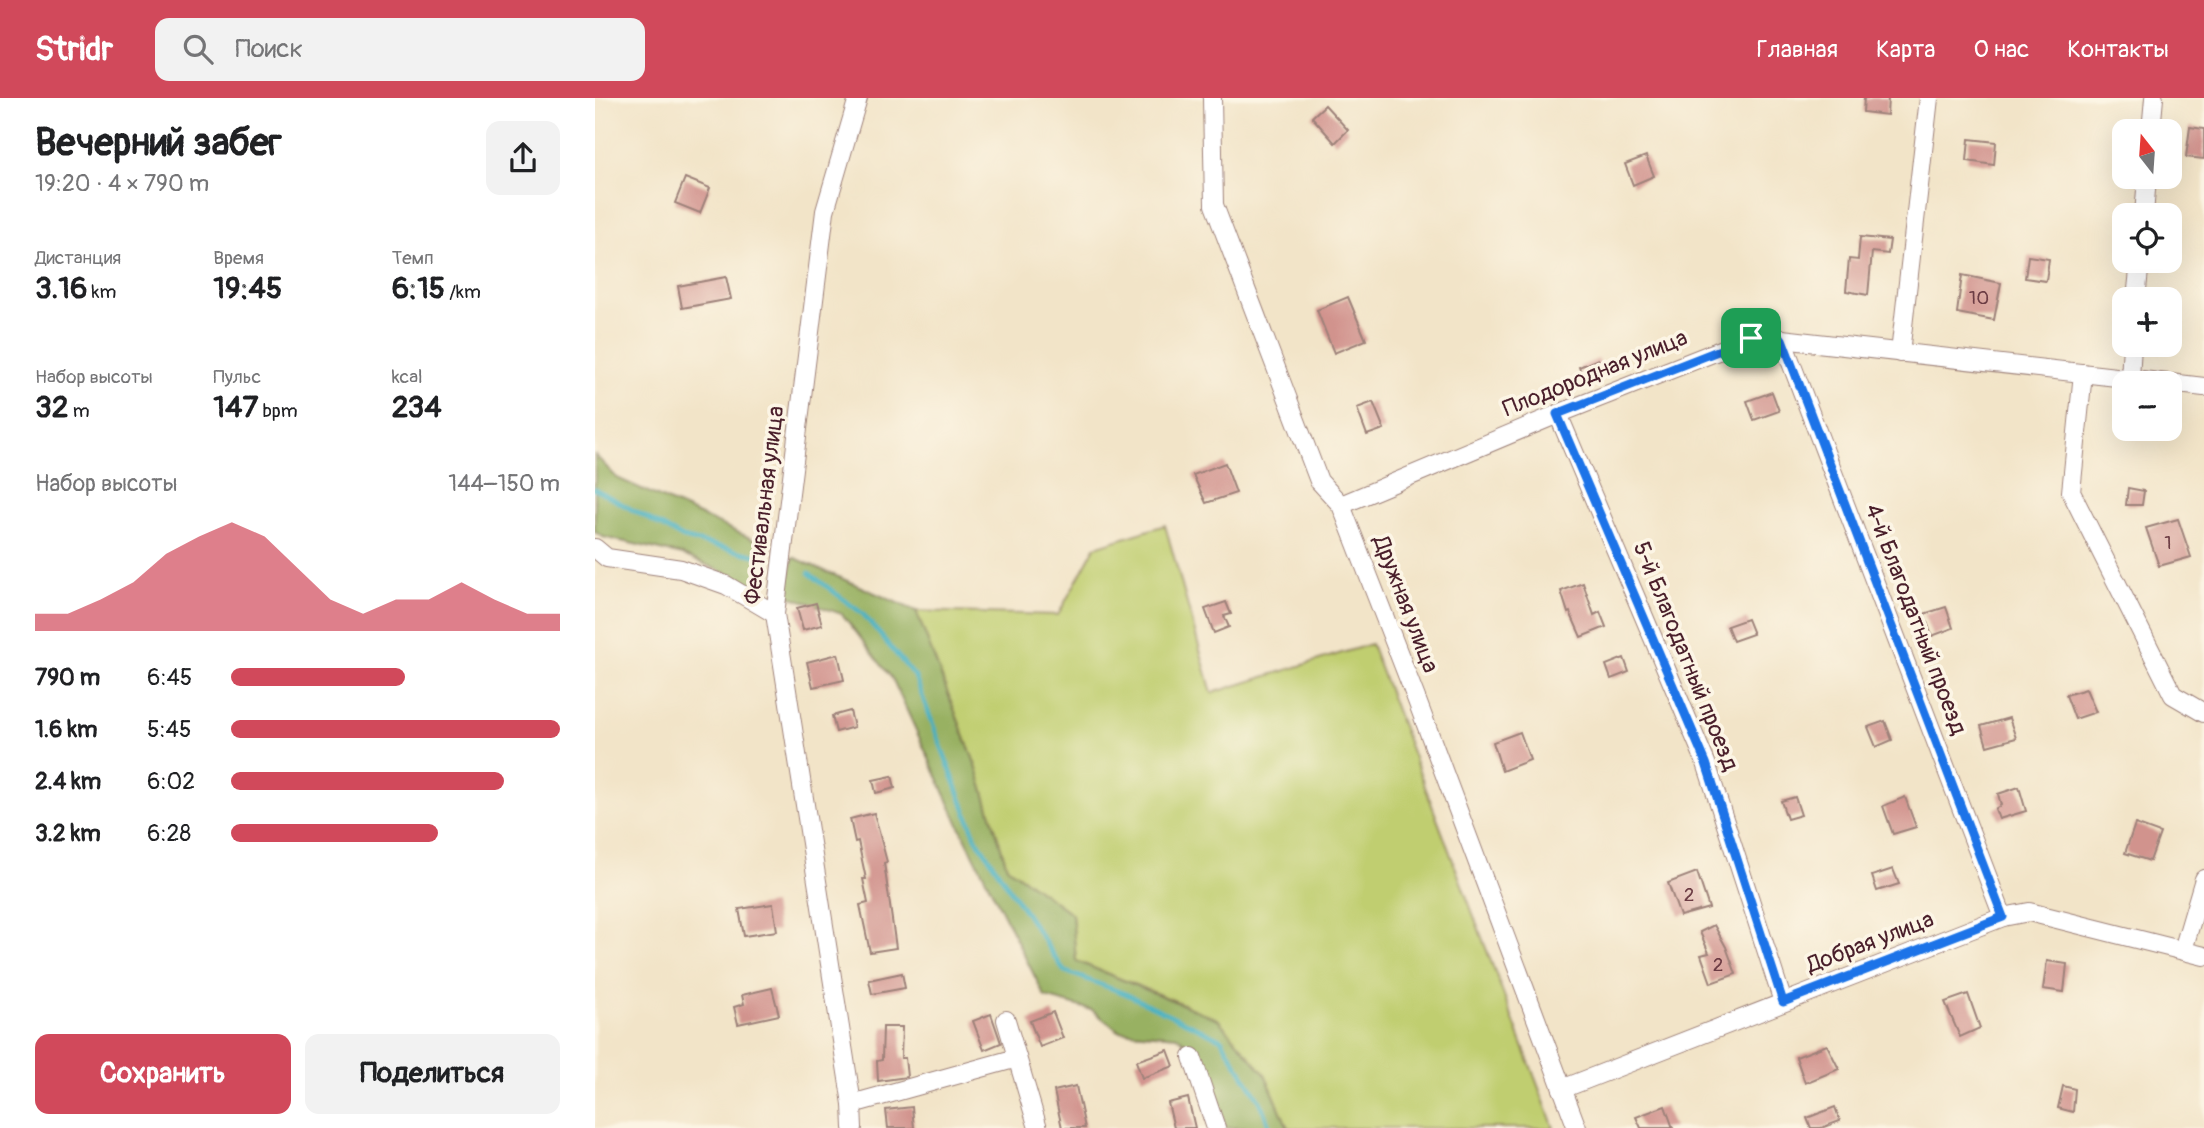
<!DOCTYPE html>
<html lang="ru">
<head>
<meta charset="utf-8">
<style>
	:root { --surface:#fff; --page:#f2f2f2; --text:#202124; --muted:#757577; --accent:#d1495b }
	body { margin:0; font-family:Pangolin,sans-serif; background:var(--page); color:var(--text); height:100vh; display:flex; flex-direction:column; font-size:26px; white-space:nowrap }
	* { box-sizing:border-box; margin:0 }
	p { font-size:23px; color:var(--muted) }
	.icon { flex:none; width:38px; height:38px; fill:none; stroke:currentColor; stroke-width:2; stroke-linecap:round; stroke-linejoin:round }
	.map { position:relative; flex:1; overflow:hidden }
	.sheet { display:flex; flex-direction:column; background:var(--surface); width:595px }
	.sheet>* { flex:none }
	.needle { width:46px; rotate:343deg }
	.buttons { position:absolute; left:1517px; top:21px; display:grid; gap:14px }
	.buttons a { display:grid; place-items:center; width:70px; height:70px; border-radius:14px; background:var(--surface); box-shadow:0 7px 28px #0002; font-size:35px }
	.pin { position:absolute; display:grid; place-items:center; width:60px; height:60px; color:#fff; margin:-30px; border-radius:14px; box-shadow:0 4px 10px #0006 }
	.round { display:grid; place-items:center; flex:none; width:74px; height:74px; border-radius:14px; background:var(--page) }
	.summary { display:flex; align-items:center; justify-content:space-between; height:119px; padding:0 35px }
	h1 { font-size:38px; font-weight:700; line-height:52px }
	.metrics { display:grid; grid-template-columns:repeat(3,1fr); gap:10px; height:119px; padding:7px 35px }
	.metrics div { display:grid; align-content:center }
	.metrics b { font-size:30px; font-weight:700 }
	.metrics small { font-size:19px; font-weight:400 }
	.metrics p { font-size:19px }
	.chart { height:196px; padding:14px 35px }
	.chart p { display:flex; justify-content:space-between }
	.chart svg { width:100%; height:126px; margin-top:7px; fill:var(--accent); opacity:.7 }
	.primary-button { display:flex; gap:14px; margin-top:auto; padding:14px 35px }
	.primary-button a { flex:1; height:80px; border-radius:14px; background:var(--accent); color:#fff; font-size:28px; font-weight:700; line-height:80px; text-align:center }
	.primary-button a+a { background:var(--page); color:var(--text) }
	ul { padding:0 35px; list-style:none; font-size:23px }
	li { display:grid; grid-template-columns:112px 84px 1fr; align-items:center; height:52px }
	li i { height:18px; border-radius:9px; background:var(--accent) }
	header { display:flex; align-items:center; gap:42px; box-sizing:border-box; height:98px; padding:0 35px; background:var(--accent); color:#fff }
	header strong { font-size:33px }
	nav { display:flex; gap:38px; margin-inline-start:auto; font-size:24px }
	.search { width:490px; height:63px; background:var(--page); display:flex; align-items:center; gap:18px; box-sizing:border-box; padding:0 24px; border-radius:14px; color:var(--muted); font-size:26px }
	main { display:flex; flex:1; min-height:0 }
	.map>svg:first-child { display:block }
</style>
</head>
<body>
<header>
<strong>Stridr</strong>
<div class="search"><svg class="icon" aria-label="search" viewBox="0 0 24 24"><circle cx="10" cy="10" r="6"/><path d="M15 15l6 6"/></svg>Поиск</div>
<nav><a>Главная</a><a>Карта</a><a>О нас</a><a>Контакты</a></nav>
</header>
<main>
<section class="sheet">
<div class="summary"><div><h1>Вечерний забег</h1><p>19:20 · 4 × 790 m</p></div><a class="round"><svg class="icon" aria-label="share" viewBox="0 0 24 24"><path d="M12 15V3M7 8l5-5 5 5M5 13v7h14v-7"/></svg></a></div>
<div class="metrics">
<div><p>Дистанция</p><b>3.16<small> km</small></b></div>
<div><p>Время</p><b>19:45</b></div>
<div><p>Темп</p><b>6:15<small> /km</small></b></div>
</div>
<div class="metrics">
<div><p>Набор высоты</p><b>32<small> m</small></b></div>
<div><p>Пульс</p><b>147<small> bpm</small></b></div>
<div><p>kcal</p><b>234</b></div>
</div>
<div class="chart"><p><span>Набор высоты</span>144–150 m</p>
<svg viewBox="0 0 160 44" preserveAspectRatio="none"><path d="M0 44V38L10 38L20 33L30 27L40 17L50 11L60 6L70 11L80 22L90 33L100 38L110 33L120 33L130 27L140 33L150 38L160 38V44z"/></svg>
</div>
<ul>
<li><b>790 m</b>6:45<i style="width:53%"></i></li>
<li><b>1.6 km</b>5:45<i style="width:100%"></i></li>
<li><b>2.4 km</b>6:02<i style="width:83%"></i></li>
<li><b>3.2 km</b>6:28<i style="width:63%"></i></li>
</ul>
<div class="primary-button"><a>Сохранить</a><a>Поделиться</a></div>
</section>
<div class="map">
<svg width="1609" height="1030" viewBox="0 0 1609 1030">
	<rect width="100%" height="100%" fill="#fcf5e5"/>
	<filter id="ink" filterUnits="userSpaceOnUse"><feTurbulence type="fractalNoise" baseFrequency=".0143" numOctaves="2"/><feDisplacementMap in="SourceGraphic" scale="14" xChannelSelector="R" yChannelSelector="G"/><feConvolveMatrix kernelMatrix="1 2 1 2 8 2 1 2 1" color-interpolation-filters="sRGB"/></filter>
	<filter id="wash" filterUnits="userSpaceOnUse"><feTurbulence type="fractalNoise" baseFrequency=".00686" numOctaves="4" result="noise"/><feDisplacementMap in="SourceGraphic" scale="28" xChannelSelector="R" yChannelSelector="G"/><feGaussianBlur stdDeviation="1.57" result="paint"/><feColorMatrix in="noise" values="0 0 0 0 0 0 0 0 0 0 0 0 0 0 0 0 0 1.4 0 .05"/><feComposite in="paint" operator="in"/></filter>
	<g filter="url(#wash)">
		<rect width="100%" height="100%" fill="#f2e4c8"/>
		<!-- green -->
		<polygon fill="#c0ce70" stroke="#85764e" stroke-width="2" points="570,427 617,595 776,546 959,1030 693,1030 670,976 591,907 481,863 477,816 412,769 381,668 321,513 463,517 500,449"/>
		<!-- forest -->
		<g fill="#98b162" stroke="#716846" stroke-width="2">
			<polygon points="0,357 22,380 169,446 164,489 88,457 8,439 0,434"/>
			<polygon points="198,459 321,513 381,668 412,769 477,816 481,863 623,921 670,976 693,1030 631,1030 606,959 582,938 524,933 497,912 450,899 367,733 298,582 247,516 191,497"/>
		</g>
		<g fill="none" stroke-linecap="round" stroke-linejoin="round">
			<!-- stream -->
			<g stroke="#44b0c1" stroke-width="4.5">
				<polyline points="0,391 88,440 163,458"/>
				<polyline points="214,475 268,516 320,579 381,740 469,873 531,896 626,941 665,1003 675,1030"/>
			</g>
		</g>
		<g id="blocks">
			<!-- building -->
			<g fill="#d1938d">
				<polygon points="1269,0 1293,0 1292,17 1268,14"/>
				<polygon points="730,7 753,32 740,45 717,19"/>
				<polygon points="1595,29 1609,31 1609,61 1591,59"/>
				<polygon points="1374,41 1401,44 1399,67 1372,63"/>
				<polygon points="1051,58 1059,78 1038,87 1030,66"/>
				<polygon points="90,80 115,90 105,115 80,105"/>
				<polygon points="1265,139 1295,142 1293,156 1277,154 1273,197 1251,193 1254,161 1263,162"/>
				<polygon points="1433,158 1454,161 1451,183 1430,180"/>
				<polygon points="1367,177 1406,185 1399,222 1362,215"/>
				<polygon points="131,179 136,201 87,210 83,188"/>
				<polygon points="753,199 771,242 739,255 722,212"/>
				<polygon points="1003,261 1009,274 989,282 984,269"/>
				<polygon points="1177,294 1184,313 1159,322 1152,303"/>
				<polygon points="778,304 789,331 772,337 762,310"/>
				<polygon points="630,365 641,395 611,405 598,377"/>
				<polygon points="1533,390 1549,393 1547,407 1531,407"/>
				<polygon points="1583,421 1596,459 1564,468 1551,430"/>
				<polygon points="988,485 999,517 1005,514 1011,529 986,539 975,514 973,515 966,493"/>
				<polygon points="631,504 636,516 629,518 634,529 619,535 610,511"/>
				<polygon points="221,505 227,527 208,532 202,510"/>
				<polygon points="1351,509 1358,530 1337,538 1329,516"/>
				<polygon points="1152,521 1158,536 1138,543 1132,528"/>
				<polygon points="243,556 249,582 218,589 212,564"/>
				<polygon points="1029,560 1034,574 1016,581 1011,567"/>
				<polygon points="1491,591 1501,614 1480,621 1471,597"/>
				<polygon points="255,613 259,629 241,634 237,618"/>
				<polygon points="1414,620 1421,640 1392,648 1386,628"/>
				<polygon points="1290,623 1297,642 1281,649 1273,629"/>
				<polygon points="925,634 935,662 907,673 898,644"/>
				<polygon points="297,678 300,690 281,695 278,682"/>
				<polygon points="1424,689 1431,713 1404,721 1400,711 1406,707 1403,696"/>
				<polygon points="1200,699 1206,717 1192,721 1186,703"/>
				<polygon points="1310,699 1321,729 1298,736 1288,708"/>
				<polygon points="279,715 292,764 289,765 301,850 275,854 265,807 273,805 268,781 271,781 263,743 260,744 255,721"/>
				<polygon points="1540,726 1565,735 1555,763 1530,755"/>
				<polygon points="1298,771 1304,786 1282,793 1277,778"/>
				<polygon points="1102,774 1114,810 1085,818 1073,785"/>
				<polygon points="178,806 182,833 149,838 144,811"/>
				<polygon points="1119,827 1131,849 1141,876 1116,885 1106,857 1114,855 1105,834"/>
				<polygon points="1452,863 1472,866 1469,894 1448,891"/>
				<polygon points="307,875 310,890 277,896 274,882"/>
				<polygon points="177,890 184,917 143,926 139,909 149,906 147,897"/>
				<polygon points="1373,896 1385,930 1365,939 1350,904"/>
				<polygon points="458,914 468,940 445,949 435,923"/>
				<polygon points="396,916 406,945 389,952 378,923"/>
				<polygon points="288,929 307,929 306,960 310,960 312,979 283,983 282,963 287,962"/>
				<polygon points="1232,947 1244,971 1210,985 1201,959"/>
				<polygon points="573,952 579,968 547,980 541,963"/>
				<polygon points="481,988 490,1030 467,1030 459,993"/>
				<polygon points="1468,988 1480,991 1478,1014 1463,1010"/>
				<polygon points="593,1000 600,1030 579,1030 573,1005"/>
				<polygon points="1070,1008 1078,1030 1046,1030 1041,1019"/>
				<polygon points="317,1009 319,1030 293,1030 291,1012"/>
				<polygon points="1240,1009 1245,1023 1226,1030 1216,1030 1212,1020"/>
			</g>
		</g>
	</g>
	<g filter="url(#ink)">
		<use href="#blocks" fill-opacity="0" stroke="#9e827a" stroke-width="2"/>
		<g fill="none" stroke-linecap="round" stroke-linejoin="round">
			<defs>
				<g id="street">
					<polyline points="617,0 619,107 724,383 746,407 821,600 982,1030"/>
					<polyline points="1556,33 1559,0"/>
					<polyline points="1549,117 1552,79"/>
					<polyline points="1541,201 1545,163"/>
					<path d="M 1187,241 C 1260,434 1336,626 1408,819"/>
					<polyline points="1305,255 1334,0"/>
					<polyline points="1488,275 1476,394 1578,597 1609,615"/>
					<polyline points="1535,281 1537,247"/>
					<polyline points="1575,285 1609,289"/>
					<polyline points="963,316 1111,665 1188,904"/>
					<polyline points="746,407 963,316 1156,240 1187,241 1574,285"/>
					<polyline points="0,450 12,460 86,471 131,487 180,516"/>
					<polyline points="1588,852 1609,781"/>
					<polyline points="411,922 443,1030"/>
					<polyline points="597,959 621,1030"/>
					<polyline points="967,991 1408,819 1434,814 1609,858"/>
					<polyline points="257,1006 422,960"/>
					<polyline points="258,1030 257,1006 180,516 230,113 263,0"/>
				</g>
			</defs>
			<!-- street casing -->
			<use href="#street" stroke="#9e827a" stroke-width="20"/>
			<!-- street -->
			<use href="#street" stroke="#fff" stroke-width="18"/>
		</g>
	</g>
	<g fill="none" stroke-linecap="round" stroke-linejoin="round" filter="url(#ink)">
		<defs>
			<path id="route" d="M 1156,240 L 1187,241 C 1260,434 1336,626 1408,819 L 1188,904 L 1111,665 L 962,316 Z"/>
		</defs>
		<!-- route casing -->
		<use href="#route" stroke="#fff" stroke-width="14"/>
		<!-- route -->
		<use href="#route" stroke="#1a73e8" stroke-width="9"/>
	</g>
	<g text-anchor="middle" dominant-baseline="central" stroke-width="7" stroke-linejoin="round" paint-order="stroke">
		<!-- number labels -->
		<g font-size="19" fill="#6c3c44">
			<text x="1384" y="200">10</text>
			<text x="1573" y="445">1</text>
			<text x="1094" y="797">2</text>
			<text x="1123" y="867">2</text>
		</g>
		<!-- street labels -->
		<g font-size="23" fill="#4a1f2b" stroke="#fcf5e5">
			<text transform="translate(1000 275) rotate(-22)">Плодородная улица</text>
			<text transform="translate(169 407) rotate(-83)">Фестивальная улица</text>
			<text transform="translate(811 506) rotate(69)">Дружная улица</text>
			<text transform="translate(1321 521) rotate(69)">4-й Благодатный проезд</text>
			<text transform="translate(1091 558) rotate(68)">5-й Благодатный проезд</text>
			<text transform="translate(1275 844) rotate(-21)">Добрая улица</text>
		</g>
	</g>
</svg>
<div class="buttons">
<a><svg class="needle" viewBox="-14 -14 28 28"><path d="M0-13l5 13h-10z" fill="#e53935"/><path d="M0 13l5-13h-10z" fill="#757577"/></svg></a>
<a><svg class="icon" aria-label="locate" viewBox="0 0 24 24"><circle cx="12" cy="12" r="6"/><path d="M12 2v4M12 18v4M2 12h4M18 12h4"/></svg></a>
<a>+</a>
<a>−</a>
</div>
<div class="pin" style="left:1156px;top:240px;background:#1e9e55"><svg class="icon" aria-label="arrive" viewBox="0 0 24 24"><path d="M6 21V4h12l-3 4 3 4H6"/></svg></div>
</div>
</main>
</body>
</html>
